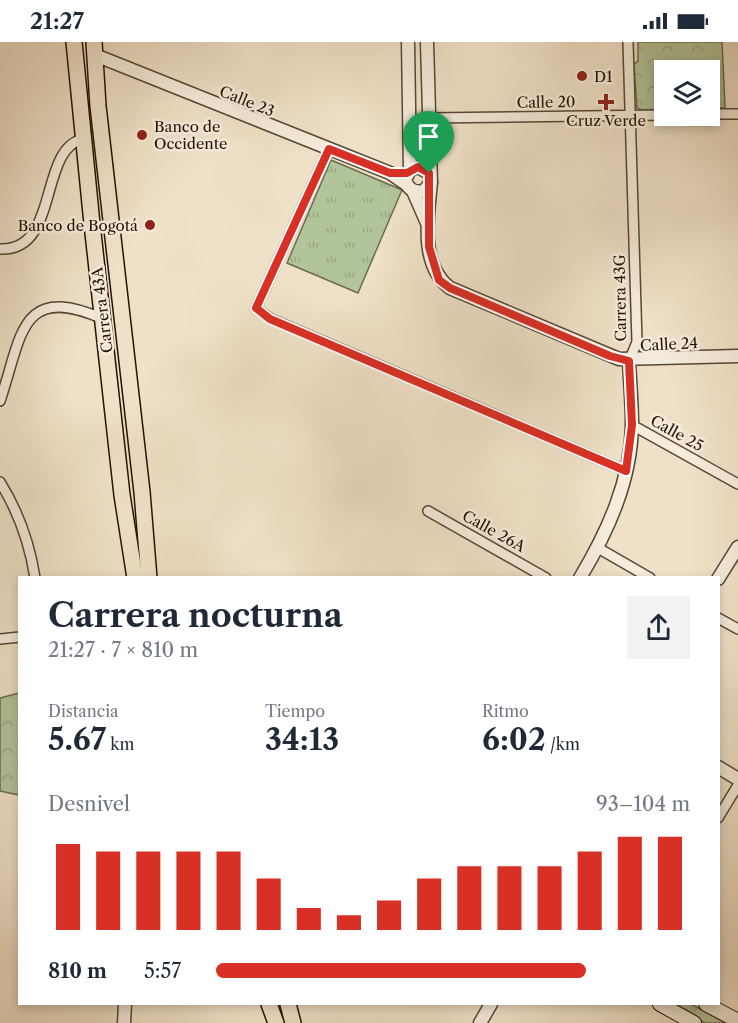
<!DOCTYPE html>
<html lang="es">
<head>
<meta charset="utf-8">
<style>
	:root { --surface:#fff; --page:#f2f2f3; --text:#1f2937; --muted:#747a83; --accent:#d93025 }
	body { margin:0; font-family:"Libre Caslon Text",serif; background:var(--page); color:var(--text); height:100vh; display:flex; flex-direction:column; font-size:22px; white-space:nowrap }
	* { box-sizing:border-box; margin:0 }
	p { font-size:20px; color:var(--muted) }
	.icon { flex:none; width:33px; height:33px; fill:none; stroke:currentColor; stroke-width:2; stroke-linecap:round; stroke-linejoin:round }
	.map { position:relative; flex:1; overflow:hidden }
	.side { position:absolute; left:18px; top:534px; width:702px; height:429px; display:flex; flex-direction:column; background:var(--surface); border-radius:0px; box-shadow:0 3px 9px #0003 }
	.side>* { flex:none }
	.controls { position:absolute; left:654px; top:18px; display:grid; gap:12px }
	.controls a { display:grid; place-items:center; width:66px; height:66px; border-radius:0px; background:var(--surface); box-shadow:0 3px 9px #0003; font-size:30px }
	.pin { position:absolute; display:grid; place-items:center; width:51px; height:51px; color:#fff; margin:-62px -26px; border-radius:50% 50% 50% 0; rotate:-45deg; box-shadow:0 0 6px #0007 }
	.pin .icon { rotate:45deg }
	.round { display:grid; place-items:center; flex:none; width:63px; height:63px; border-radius:0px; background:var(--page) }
	.headline { display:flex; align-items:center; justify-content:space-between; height:102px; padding:0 30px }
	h1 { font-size:33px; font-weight:800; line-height:45px }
	.stats { display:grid; grid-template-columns:repeat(3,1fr); gap:9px; height:102px; padding:6px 30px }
	.stats div { display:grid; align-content:center }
	.stats b { font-size:30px; font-weight:800 }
	.stats small { font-size:16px; font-weight:400 }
	.stats p { font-size:16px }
	.chart { height:168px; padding:12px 30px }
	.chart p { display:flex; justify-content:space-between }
	.chart svg { width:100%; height:108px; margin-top:6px; stroke:var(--accent); stroke-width:6 }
	ul { padding:0 30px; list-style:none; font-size:20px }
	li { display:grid; grid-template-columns:96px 72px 1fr; align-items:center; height:45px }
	li i { height:15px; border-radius:8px; background:var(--accent) }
	.status { display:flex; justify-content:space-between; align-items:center; height:42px; padding:0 30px; background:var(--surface); direction:ltr }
	.status svg { height:16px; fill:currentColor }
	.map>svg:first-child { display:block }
</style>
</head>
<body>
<div class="status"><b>21:27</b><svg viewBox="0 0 49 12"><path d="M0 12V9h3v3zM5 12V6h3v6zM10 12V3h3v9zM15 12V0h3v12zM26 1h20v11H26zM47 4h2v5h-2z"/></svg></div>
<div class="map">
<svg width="738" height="981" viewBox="0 0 738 981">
	<defs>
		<pattern id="grass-tufts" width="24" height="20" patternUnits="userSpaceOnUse" patternTransform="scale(1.5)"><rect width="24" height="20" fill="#b2c49a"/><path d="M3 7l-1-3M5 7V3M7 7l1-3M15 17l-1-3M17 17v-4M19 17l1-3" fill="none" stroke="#99a883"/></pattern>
		<pattern id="park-crowns" width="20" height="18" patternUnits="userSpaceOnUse" patternTransform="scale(1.5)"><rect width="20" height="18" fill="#b2c49a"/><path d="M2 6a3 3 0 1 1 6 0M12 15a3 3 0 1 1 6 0" fill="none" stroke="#99a883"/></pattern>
	</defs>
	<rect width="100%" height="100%" fill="#efe1c7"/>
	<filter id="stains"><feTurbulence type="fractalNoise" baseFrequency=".00333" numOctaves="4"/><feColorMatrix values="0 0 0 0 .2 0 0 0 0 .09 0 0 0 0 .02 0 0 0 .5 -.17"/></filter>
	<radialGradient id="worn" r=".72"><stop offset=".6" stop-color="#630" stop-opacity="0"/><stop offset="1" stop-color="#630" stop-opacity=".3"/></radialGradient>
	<!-- grass -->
	<g fill="url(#grass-tufts)" stroke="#6c6c50" stroke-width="1.5">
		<polygon points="331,118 402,148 358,251 287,221"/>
		<polygon points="670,962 691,962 726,981 705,981"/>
	</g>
	<!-- park -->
	<g fill="url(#park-crowns)" stroke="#6c6c50" stroke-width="1.5">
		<polygon points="638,0 722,0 725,66 710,66 710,28 664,28 664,67 642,68 637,66 634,22 638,19"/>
		<polygon points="19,651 20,651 19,753 0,749 0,656"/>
	</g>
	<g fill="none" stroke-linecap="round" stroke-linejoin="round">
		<defs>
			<g id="minor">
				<polyline points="628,0 637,300 629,319"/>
				<polyline points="710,72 738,72"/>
				<polyline points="429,76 664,73"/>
				<polyline points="329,107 256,266 271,277 626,429"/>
				<path d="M 0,207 C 60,210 38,107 83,97"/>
				<path d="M 0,359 C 22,295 19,240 103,277"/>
				<polyline points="632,383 738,442"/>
				<path d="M 0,440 C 18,469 30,503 35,536"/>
				<polyline points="428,469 546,536"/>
				<polyline points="598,506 650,536"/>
				<polyline points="718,576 738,587"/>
				<polyline points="0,597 20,595"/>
				<polyline points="718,776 738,743"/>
			</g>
			<g id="tertiary">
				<polyline points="408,0 410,128"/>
				<path d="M 427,0 L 431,140 L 424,149 C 415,151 408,148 405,138 L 410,128 L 418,125 L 429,131"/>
				<polyline points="95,13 390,131 406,142"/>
				<path d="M 431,140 C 428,173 419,223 450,246 L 619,317 L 738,314"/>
				<polyline points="413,149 427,181"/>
				<path d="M 580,536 C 608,489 631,439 632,383 C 632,362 630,340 629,319"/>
				<polyline points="718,537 738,505"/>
				<polyline points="718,725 738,737"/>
				<polyline points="124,981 125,962"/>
				<polyline points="480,981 491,962"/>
			</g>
			<g id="secondary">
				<polyline points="660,962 694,981"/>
				<polyline points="706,962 738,979"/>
			</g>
			<g id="primary">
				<polyline points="74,0 92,182 122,453 135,536"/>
				<polyline points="94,0 98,64 142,450 149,536"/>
				<polyline points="269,962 276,981"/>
				<polyline points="288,962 293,981"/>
			</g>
		</defs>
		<!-- minor casing -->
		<use href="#minor" stroke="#584636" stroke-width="12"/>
		<!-- tertiary casing -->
		<use href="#tertiary" stroke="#584636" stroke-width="15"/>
		<!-- secondary casing -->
		<use href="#secondary" stroke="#261305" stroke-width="16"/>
		<!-- primary casing -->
		<use href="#primary" stroke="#261305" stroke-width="18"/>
		<!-- minor -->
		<use href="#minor" stroke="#f5ecdb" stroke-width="9"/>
		<!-- tertiary -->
		<use href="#tertiary" stroke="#f5ecdb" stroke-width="12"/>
		<!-- secondary -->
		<use href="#secondary" stroke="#f5ecdb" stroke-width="14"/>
		<!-- primary -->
		<use href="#primary" stroke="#efe1c7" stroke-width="15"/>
	</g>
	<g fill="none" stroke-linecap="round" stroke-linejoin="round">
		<defs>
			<polygon id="route" points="329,107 390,131 407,131 418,125 429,131 429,205 439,238 450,246 610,314 629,319 632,383 626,429 270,277 256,266"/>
		</defs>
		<!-- route casing -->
		<use href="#route" stroke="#fff" stroke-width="12"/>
		<!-- route -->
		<use href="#route" stroke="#d93025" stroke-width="8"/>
	</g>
	<!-- markers -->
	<g fill="#8f2418" stroke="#f5ecdb" stroke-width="2">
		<circle cx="582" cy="34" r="6"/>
		<path d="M603 51h6v6h6v6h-6v6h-6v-6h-6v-6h6z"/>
		<circle cx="142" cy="93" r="6"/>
		<circle cx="150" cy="183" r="6"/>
	</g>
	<g text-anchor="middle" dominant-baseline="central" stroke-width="5" stroke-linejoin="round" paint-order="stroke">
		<!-- poi labels -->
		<g font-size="15" fill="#261305" stroke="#f5ecdb" text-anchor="start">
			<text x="594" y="34">D1</text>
			<text x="606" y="78" text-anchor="middle">Cruz Verde</text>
			<text x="154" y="84">Banco de<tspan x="154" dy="17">Occidente</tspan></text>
			<text x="138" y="183" text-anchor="end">Banco de Bogotá</text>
		</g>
		<!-- street labels -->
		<g font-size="15" fill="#261305" stroke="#f5ecdb">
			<text transform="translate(247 59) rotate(22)">Calle 23</text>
			<text transform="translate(546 60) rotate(-1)">Calle 20</text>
			<text transform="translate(620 256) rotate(-91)">Carrera 43G</text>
			<text transform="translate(102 268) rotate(-97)">Carrera 43A</text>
			<text transform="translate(669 302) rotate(-3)">Calle 24</text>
			<text transform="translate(677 391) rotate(29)">Calle 25</text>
			<text transform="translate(494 489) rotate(29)">Calle 26A</text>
		</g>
	</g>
	<rect width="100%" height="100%" filter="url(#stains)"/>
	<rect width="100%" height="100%" fill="url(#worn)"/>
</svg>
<div class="controls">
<a><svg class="icon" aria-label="layers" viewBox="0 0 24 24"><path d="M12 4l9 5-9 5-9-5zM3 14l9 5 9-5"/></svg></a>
</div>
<div class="pin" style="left:429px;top:131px;background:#1e9e55"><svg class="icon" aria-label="arrive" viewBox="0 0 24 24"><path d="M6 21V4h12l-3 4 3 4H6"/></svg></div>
<section class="side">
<div class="headline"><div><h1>Carrera nocturna</h1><p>21:27 · 7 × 810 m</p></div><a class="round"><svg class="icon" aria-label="share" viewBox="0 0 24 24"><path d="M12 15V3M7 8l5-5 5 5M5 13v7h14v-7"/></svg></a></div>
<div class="stats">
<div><p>Distancia</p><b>5.67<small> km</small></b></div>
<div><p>Tiempo</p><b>34:13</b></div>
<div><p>Ritmo</p><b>6:02<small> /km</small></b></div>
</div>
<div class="chart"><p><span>Desnivel</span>93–104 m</p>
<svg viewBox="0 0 160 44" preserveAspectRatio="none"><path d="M5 44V9M15 44V12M25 44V12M35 44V12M45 44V12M55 44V23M65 44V35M75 44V38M85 44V32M95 44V23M105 44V18M115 44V18M125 44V18M135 44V12M145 44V6M155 44V6"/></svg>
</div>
<ul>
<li><b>810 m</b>5:57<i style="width:78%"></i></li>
</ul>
</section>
</div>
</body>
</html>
